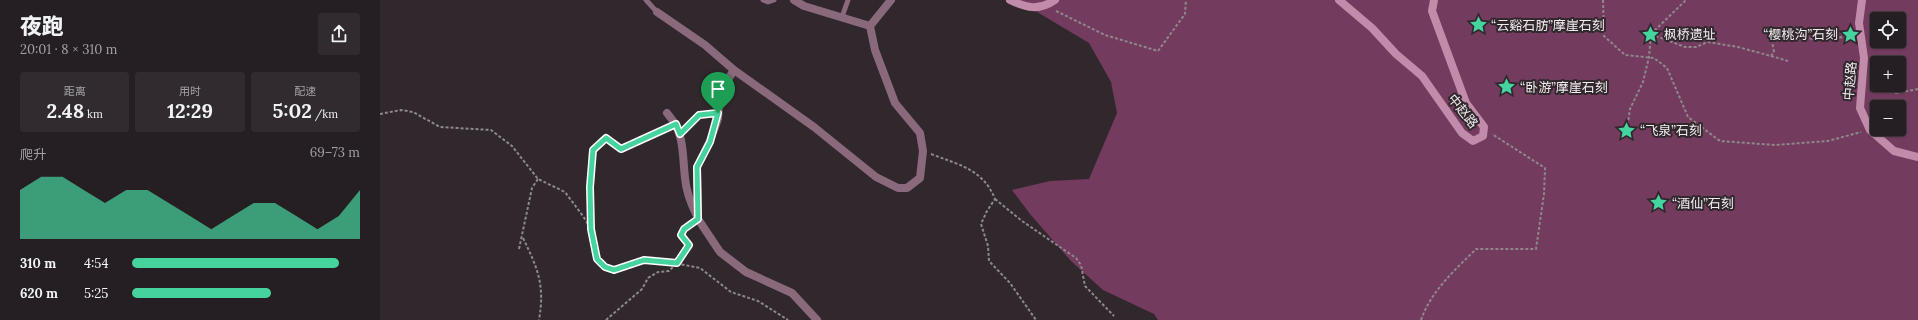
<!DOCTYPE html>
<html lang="zh">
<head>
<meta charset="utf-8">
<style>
	:root { --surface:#251e22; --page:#312b2f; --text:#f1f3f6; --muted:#a3a2a5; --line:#423c40; --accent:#46d49e }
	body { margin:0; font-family:Lora,"Noto Sans SC",serif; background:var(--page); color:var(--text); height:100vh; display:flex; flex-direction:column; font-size:15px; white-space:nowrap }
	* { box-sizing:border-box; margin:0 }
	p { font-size:13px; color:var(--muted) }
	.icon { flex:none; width:22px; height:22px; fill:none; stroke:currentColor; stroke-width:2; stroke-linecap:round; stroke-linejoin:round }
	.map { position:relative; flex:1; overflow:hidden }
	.panel { display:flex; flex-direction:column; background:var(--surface); width:380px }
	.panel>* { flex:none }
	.controls { position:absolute; left:1490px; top:12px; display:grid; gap:8px }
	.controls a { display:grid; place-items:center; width:36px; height:36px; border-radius:4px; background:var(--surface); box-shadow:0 1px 3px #0004,0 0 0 1px var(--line); font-size:20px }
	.pin { position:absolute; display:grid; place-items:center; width:34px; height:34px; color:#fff; margin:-41px -17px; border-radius:50% 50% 50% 0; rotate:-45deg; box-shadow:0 0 4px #0007 }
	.pin .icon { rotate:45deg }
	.round { display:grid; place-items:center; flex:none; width:42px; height:42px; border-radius:4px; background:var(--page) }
	.overview { display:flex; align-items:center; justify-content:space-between; height:68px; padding:0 20px }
	h1 { font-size:22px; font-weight:800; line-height:30px }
	.metrics { display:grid; grid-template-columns:repeat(3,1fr); gap:6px; height:68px; padding:4px 20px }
	.metrics div { display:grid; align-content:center; border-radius:4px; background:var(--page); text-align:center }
	.metrics b { font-size:20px; font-weight:800 }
	.metrics small { font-size:11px; font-weight:400 }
	.metrics p { font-size:11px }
	.chart { height:112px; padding:8px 20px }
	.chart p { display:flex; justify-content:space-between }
	.chart svg { width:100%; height:72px; margin-top:4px; fill:var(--accent); opacity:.7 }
	ul { padding:0 20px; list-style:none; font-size:13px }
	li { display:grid; grid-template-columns:64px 48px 1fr; align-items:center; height:30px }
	li i { height:10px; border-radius:5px; background:var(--accent) }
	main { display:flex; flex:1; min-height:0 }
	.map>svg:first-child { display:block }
</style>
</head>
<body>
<main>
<section class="panel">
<div class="overview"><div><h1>夜跑</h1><p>20:01 · 8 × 310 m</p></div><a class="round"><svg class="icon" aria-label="share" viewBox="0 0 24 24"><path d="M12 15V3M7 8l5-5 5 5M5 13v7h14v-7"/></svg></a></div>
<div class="metrics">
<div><p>距离</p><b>2.48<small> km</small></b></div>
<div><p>用时</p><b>12:29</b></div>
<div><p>配速</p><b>5:02<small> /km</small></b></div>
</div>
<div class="chart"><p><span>爬升</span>69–73 m</p>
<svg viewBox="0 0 160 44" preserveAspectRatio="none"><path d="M0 44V14L10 6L20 6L30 14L40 22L50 14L60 14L70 22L80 30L90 38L100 30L110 22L120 22L130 30L140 38L150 30L160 14V44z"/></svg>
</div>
<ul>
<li><b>310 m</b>4:54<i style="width:91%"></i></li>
<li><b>620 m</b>5:25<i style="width:61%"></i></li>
</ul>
</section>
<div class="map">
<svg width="1538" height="320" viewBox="0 0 1538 320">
	<rect width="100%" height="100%" fill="#31282d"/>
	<!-- green -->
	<path fill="#733b5e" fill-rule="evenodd" d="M 637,0 L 1538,0 L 1538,320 L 778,320 L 774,314 L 723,290 L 691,261 L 650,214 L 632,190 L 670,181 L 709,179 L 737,113 L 731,82 L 709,43 ZM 1497,19 L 1519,19 L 1519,41 L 1497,41 ZM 1497,63 L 1519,63 L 1519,85 L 1497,85 ZM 1497,107 L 1519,107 L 1519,129 L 1497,129 Z"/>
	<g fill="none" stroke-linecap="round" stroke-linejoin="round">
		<!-- path -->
		<g stroke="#8e878b" stroke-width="2" stroke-dasharray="3 2" stroke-linecap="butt">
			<polyline points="1223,0 1224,36 1245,55 1274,58 1287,68 1308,117 1340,141 1395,145 1448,141 1481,132"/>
			<polyline points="676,11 725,35 778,51 805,14 806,0"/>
			<polyline points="1271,34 1305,47 1316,47 1328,42 1358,47 1391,56 1394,52 1391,36 1452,40 1472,34"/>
			<polyline points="1391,56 1408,61"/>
			<polyline points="1492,67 1497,72"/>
			<polyline points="1509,85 1516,93 1538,89"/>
			<polyline points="0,114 21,110 33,112 60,127 111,130 132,146 158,179 185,192 203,216 211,229 217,259 225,267 234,270 265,260 289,262 320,268 351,292 378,301 408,320"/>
			<polyline points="307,127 319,115 329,114"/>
			<polyline points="1247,130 1250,109 1263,82 1269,57 1271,34 1306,0"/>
			<path d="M 551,154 C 579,165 603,169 615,199 L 607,211 L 601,224 L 608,246 L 609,261 L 630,283 L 656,320"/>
			<polyline points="615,199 642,221 696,258 701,265 705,286 734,316"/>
			<polyline points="211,229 210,187 213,150 227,139 241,149 286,129"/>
			<path d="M 143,238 C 158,269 165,285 159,320"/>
			<polyline points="139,249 152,188 158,179"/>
			<polyline points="226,320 262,289 268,278 278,272 289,271 297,263 309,245 301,235 310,225"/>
			<path d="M 1041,320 C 1051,291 1075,270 1096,249 L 1156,249 L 1164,194 L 1165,168 L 1112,134"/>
		</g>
		<!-- lane -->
		<g stroke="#8b697c" stroke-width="5">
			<polyline points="266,0 277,12"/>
			<polyline points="383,0 388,2 394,0"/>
			<polyline points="462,17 468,0"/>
		</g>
		<!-- street -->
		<g stroke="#8b697c" stroke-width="8">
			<polyline points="414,0 424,6 490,26"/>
			<polyline points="277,12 325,45 354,70 434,127 496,177 518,188 527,188 540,178 543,151 540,133 515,103 495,50 490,26 511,0"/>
			<polyline points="354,70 340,92 338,119 330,141 317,167 318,219 340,252 366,272 412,293 437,320"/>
			<path d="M 287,113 C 305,134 302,151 305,178 C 306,191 311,204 317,216"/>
		</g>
		<!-- secondary -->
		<g stroke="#c18baa" stroke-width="8">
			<path d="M 630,0 C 646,8 659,11 675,0"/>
			<polyline points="959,0 992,28 1016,54 1042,76 1082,133 1093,141 1103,136 1104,127 1086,103 1052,11 1054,0"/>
			<polyline points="1482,0 1479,23 1484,58 1480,108 1490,130 1514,151 1538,157"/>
		</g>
	</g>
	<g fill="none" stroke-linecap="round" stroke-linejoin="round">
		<defs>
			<polygon id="route" points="338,113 330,142 317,167 318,219 304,229 301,235 309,245 297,263 264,260 234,270 225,267 217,259 211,229 210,187 213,150 226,138 241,149 296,124 300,134 319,115"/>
		</defs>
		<!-- route casing -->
		<use href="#route" stroke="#fff" stroke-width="8"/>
		<!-- route -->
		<use href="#route" stroke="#46d49e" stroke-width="5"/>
	</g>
	<!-- icons -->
	<defs>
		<symbol id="sight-bare" viewBox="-9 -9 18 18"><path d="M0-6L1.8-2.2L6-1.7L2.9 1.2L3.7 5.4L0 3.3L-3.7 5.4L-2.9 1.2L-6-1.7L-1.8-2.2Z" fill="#46d49e" stroke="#31282d" stroke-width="2.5" paint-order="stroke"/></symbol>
	</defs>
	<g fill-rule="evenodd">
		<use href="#sight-bare" x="1086" y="12" width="25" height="25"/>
		<use href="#sight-bare" x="1258" y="22" width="25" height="25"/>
		<use href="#sight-bare" x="1458" y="22" width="25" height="25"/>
		<use href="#sight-bare" x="1114" y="74" width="25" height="25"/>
		<use href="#sight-bare" x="1234" y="118" width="25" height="25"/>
		<use href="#sight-bare" x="1266" y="190" width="25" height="25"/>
	</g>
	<g text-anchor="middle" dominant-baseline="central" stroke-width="4" stroke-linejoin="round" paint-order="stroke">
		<!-- poi labels -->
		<g font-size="13" fill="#f2ecef" stroke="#31282d" text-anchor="start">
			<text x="1111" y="25">“云谿石肪”摩崖石刻</text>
			<text x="1284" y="34">枫桥遗址</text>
			<text x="1458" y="34" text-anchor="end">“樱桃沟”石刻</text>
			<text x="1140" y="87">“卧游”摩崖石刻</text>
			<text x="1260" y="130">“飞泉”石刻</text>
			<text x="1292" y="203">“酒仙”石刻</text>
		</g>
		<!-- street labels -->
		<g font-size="13" fill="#f2ecef" stroke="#31282d">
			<text transform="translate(1470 81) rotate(-85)">中赵路</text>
			<text transform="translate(1083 111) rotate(51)">中赵路</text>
		</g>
	</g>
</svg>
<div class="controls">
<a><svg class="icon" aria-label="locate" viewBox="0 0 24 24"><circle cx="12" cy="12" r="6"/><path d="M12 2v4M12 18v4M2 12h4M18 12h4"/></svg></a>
<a>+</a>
<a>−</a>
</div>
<div class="pin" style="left:338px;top:113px;background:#1e9e55"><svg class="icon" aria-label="arrive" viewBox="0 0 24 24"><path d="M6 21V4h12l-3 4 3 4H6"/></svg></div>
</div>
</main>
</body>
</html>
